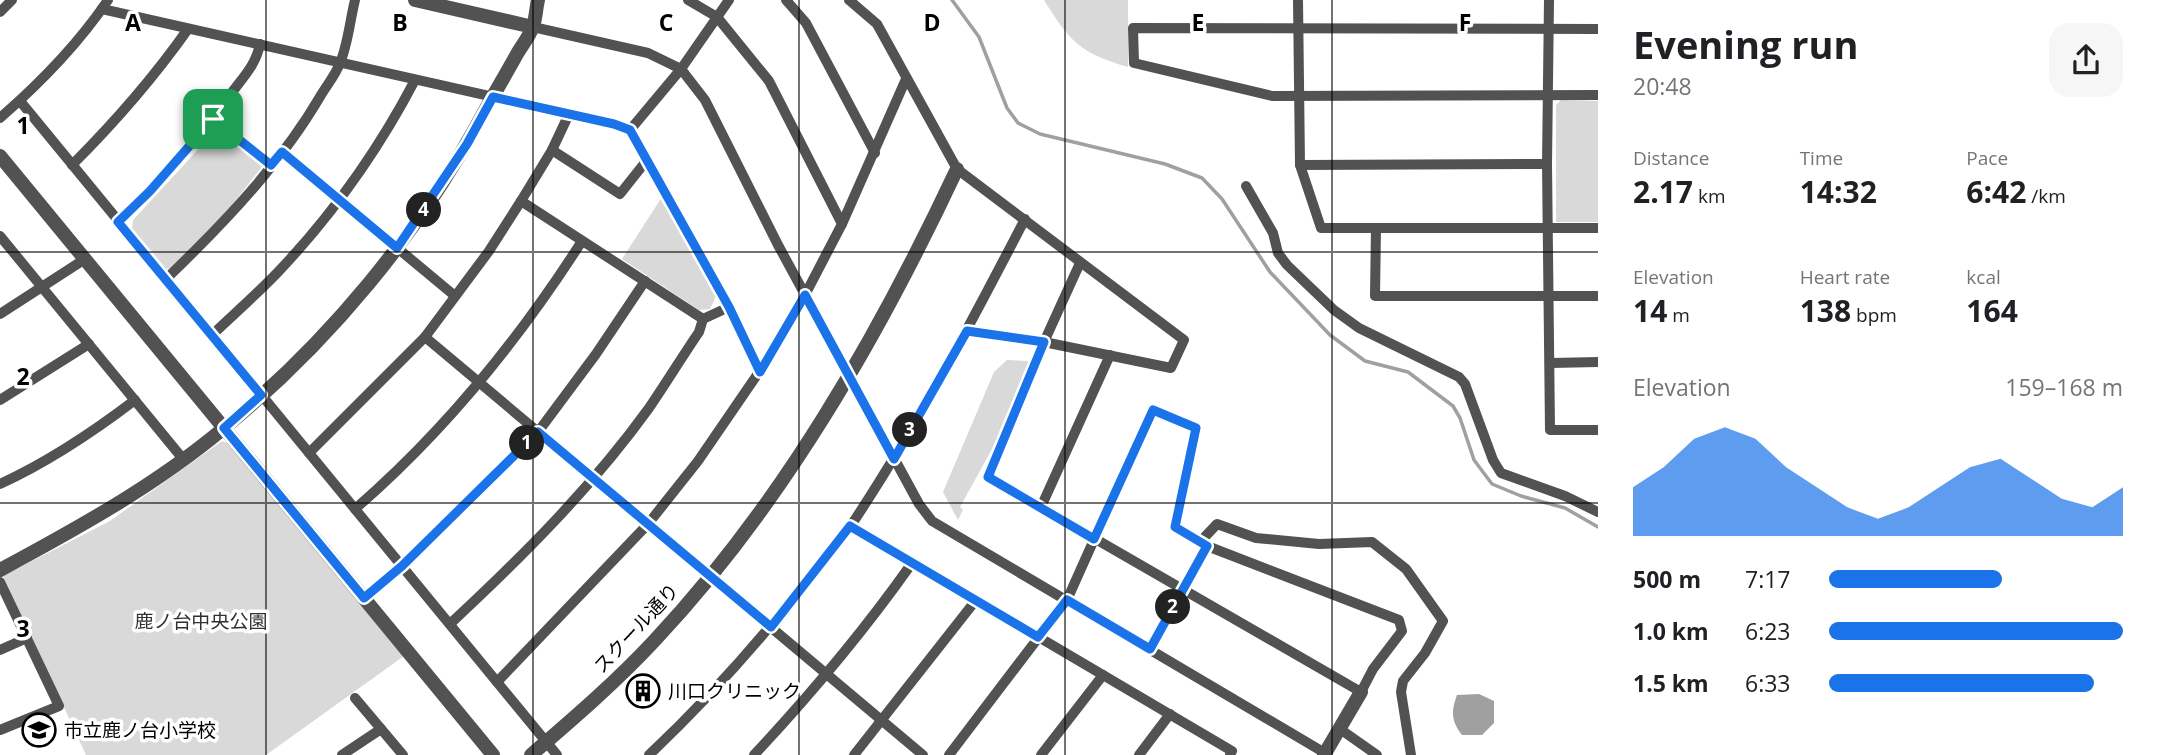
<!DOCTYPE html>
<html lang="en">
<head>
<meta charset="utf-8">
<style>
	:root { --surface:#fff; --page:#f6f6f6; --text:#202124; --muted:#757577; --accent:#1a73e8 }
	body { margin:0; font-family:"Open Sans","Noto Sans JP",sans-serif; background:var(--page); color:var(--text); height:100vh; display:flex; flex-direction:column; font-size:26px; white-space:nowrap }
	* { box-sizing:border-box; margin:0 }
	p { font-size:23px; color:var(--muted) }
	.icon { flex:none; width:38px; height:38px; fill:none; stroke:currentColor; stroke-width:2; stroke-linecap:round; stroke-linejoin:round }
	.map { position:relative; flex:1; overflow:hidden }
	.panel { display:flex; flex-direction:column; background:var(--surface); width:560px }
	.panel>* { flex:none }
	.pin { position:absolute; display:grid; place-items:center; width:60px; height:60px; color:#fff; margin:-30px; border-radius:14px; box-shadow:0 4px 10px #0006 }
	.km { position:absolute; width:35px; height:35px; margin:-18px; border-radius:50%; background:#222; color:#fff; font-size:19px; line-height:35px; text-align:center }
	.round { display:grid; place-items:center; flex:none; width:74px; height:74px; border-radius:21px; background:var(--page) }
	.summary { display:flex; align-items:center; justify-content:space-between; height:119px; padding:0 35px }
	h1 { font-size:38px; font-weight:700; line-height:52px }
	.figures { display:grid; grid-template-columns:repeat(3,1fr); gap:10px; height:119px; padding:7px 35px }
	.figures div { display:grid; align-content:center }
	.figures b { font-size:30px; font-weight:700 }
	.figures small { font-size:19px; font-weight:400 }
	.figures p { font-size:19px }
	.chart { height:196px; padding:14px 35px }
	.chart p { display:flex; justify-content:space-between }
	.chart svg { width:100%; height:126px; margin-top:7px; fill:var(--accent); opacity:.7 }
	ul { padding:0 35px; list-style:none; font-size:23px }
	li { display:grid; grid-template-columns:112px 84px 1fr; align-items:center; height:52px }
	li i { height:18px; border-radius:9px; background:var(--accent) }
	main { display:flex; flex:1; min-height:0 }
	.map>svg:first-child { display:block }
</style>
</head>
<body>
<main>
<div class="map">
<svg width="1598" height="755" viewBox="0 0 1598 755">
	<rect width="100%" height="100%" fill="#fff"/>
	<!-- green -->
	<g fill="#d9d9d9">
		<path d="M 1044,0 L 1128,0 L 1128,67 C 1080,53 1070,42 1044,0 Z"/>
		<polygon points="1561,100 1598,101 1598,222 1556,222 1556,105"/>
		<polygon points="217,129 264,164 232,205 173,268 166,269 132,228 133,220"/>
		<polygon points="662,197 717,294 710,309 699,310 622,259"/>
		<polygon points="1007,360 1028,361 1029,366 1002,431 960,507 963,510 958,520 943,492 994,372"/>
		<polygon points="222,441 229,444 404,656 266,755 86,755 3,576 110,521"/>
	</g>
	<!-- water -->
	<path fill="#a0a0a0" d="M 1479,694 L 1494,701 L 1494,723 L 1482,735 L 1462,735 C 1451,721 1451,711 1457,695 Z"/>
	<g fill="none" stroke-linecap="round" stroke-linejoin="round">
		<!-- stream -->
		<polyline stroke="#a0a0a0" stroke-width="3.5" points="952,0 979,37 1007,108 1018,123 1040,134 1165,164 1202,178 1222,199 1270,272 1330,335 1365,361 1408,372 1453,406 1460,418 1474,460 1492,484 1521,496 1565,508 1598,527"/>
		<!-- pedestrian -->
		<polyline stroke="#525252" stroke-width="9" points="213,119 271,165"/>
		<!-- minor -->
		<g stroke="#525252" stroke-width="10">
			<polyline points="688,0 717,17 769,81 842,224"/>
			<polyline points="786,0 806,23 875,153"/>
			<polyline points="849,0 877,24 957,169 1184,340 1171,368 1044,342 967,331"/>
			<polyline points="1298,0 1300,165 1321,228 1598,228"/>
			<polyline points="1549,0 1547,164 1550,430 1598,430"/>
			<polyline points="102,9 614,124 630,130 729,307 759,372"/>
			<polyline points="0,12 12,0"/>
			<polyline points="533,27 648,53 681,69 705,100 778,245 919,504 932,521 1325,753"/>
			<polyline points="1598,29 1133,28 1134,63 1272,96 1598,95"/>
			<polyline points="20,101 557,755"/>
			<path d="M 0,118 C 39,84 79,43 108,0"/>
			<polyline points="630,130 681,69 729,0"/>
			<polyline points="552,150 620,194 647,160"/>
			<polyline points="282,152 455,296"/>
			<path d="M 72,165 C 116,121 152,80 188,29"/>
			<polyline points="1300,165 1547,164"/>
			<polyline points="1246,186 1273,233 1278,253 1287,265 1334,310 1359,328 1459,377 1465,384 1493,460 1501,473 1565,496 1598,512"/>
			<polyline points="521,201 703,319"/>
			<path d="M 118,222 C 160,181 199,138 233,91 C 245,75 256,64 260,44"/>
			<polyline points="1376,228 1375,296 1598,296"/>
			<polyline points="0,236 183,459"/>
			<path d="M 166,279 C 223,224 281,164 321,95 C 327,85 336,74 340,63 C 348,44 350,20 355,0"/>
			<polyline points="0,314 85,259"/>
			<path d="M 212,335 C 234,314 257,294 278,272 C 332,215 379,149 415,80"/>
			<polyline points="425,337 923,755"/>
			<polyline points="1551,363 1598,362"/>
			<polyline points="0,400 89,344"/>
			<polyline points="309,453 425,337 489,251 521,201 552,150 569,114"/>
			<path d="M 0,484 C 48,462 93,432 135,400"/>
			<polyline points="1041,507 1110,355"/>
			<path d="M 355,509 C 445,431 518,341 582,241"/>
			<polyline points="850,526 1232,751 1230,755"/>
			<polyline points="1200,542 1217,524 1256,538 1319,544 1372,542 1406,569 1443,621 1425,653 1403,681 1401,692 1411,755"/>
			<polyline points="0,582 59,706 0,730"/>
			<polyline points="364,598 402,566 538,432 596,354 645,281"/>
			<path d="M 451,623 C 522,557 592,487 649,408 C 666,383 682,357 699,332 L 703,319 L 729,307"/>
			<polyline points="1150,649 1207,546"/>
			<polyline points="0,650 27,638"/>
			<polyline points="497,682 648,524 698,461 759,372 805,295 842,224 906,79"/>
			<polyline points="355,698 403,755"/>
			<polyline points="1340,729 1377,755"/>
			<polyline points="342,755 381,729"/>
			<path d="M 649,755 C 707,700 760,641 809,578 C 823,560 839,543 852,524 C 917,426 971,323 1025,219"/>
			<path d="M 754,755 C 811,694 864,631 912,563"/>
			<polyline points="854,755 976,600"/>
			<polyline points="949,755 1067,600 1152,410 1196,428 1175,527 1207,546 1399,620 1402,631 1373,669 1361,692 988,477 1044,342 1080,263"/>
			<polyline points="1041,755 1103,675"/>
			<polyline points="1139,755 1170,714"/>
		</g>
		<!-- tertiary -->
		<g stroke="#525252" stroke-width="14">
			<polyline points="415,0 533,27"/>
			<polyline points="0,156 493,755"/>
			<path d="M 0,570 C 78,528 156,485 224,428 C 329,342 419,233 483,114 C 494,94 506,74 517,54 C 522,45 530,36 533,26 C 536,18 536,8 538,0"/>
			<path d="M 531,755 C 574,718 617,681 655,640 C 783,503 878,337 957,169"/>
			<polyline points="1324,755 1361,692"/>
		</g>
	</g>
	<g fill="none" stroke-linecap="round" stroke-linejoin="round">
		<defs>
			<polygon id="route" points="493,97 614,124 630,130 729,307 760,372 805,295 894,459 967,331 1044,342 988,477 1094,539 1153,410 1196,428 1175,527 1207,546 1150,649 1067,600 1038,637 850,526 771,627 538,432 402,566 364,598 224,428 261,395 118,222 150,191 213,119 271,165 282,152 397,248 467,144"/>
		</defs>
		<!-- route casing -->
		<use href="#route" stroke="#fff" stroke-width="14"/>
		<!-- route -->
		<use href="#route" stroke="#1a73e8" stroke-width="9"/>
	</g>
	<!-- grid -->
	<path fill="none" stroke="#000" stroke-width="2" stroke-opacity="0.55" d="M 266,0 L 266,755M 533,0 L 533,755M 799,0 L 799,755M 1065,0 L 1065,755M 1332,0 L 1332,755M 0,252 L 1598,252M 0,503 L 1598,503"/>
	<!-- icons -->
	<defs>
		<symbol id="building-ring" viewBox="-11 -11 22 22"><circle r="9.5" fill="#fff" stroke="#000" stroke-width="1.5"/><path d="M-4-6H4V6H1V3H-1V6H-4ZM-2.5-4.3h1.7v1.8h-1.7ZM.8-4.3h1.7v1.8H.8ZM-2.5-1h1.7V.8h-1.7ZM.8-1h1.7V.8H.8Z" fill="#000"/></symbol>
		<symbol id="school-ring" viewBox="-11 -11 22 22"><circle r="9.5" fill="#fff" stroke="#000" stroke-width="1.5"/><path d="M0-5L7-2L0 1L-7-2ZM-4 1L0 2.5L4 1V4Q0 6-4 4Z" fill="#000"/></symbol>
	</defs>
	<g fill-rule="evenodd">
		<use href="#building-ring" x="624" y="672" width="38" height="38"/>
		<use href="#school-ring" x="20" y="711" width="38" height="38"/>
	</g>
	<g text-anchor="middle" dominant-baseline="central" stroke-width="7" stroke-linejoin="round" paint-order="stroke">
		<!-- park labels -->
		<g font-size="19" fill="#303030" stroke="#fff">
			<text x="201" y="621">鹿ノ台中央公園</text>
		</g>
		<!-- street labels -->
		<g font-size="19" fill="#000" stroke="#fff">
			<text transform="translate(636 628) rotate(-47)">スクール通り</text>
		</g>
		<!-- poi labels -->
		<g font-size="19" fill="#000" stroke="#fff" text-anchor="start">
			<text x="668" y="691">川口クリニック</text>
			<text x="64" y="730">市立鹿ノ台小学校</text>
		</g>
	</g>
	<g font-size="23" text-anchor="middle" font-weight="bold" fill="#000" stroke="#fff" stroke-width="7" stroke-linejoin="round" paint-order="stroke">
		<text x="133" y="31">A</text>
		<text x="400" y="31">B</text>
		<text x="666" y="31">C</text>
		<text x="932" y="31">D</text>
		<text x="1198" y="31">E</text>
		<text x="1465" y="31">F</text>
		<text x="23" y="134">1</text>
		<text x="23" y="385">2</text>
		<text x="23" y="637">3</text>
	</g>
</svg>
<div class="pin" style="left:213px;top:119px;background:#1e9e55"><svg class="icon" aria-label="arrive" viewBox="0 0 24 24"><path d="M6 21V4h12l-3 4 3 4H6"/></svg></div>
<b class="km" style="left:527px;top:443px">1</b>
<b class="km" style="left:1173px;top:607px">2</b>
<b class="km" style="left:910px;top:430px">3</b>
<b class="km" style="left:424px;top:210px">4</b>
</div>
<section class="panel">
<div class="summary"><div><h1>Evening run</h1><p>20:48</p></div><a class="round"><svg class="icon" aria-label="share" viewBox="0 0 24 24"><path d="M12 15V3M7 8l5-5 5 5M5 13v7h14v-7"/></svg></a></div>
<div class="figures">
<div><p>Distance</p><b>2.17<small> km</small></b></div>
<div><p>Time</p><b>14:32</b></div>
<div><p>Pace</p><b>6:42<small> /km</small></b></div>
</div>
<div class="figures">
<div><p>Elevation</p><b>14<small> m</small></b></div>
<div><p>Heart rate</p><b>138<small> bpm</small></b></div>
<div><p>kcal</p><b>164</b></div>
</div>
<div class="chart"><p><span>Elevation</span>159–168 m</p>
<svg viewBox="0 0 160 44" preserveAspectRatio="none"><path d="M0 44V27L10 20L20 10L30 6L40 10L50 20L60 27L70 34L80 38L90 34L100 27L110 20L120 17L130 24L140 31L150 34L160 27V44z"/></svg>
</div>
<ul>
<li><b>500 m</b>7:17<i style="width:59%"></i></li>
<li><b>1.0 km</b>6:23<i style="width:100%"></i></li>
<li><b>1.5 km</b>6:33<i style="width:90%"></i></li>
</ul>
</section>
</main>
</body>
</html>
